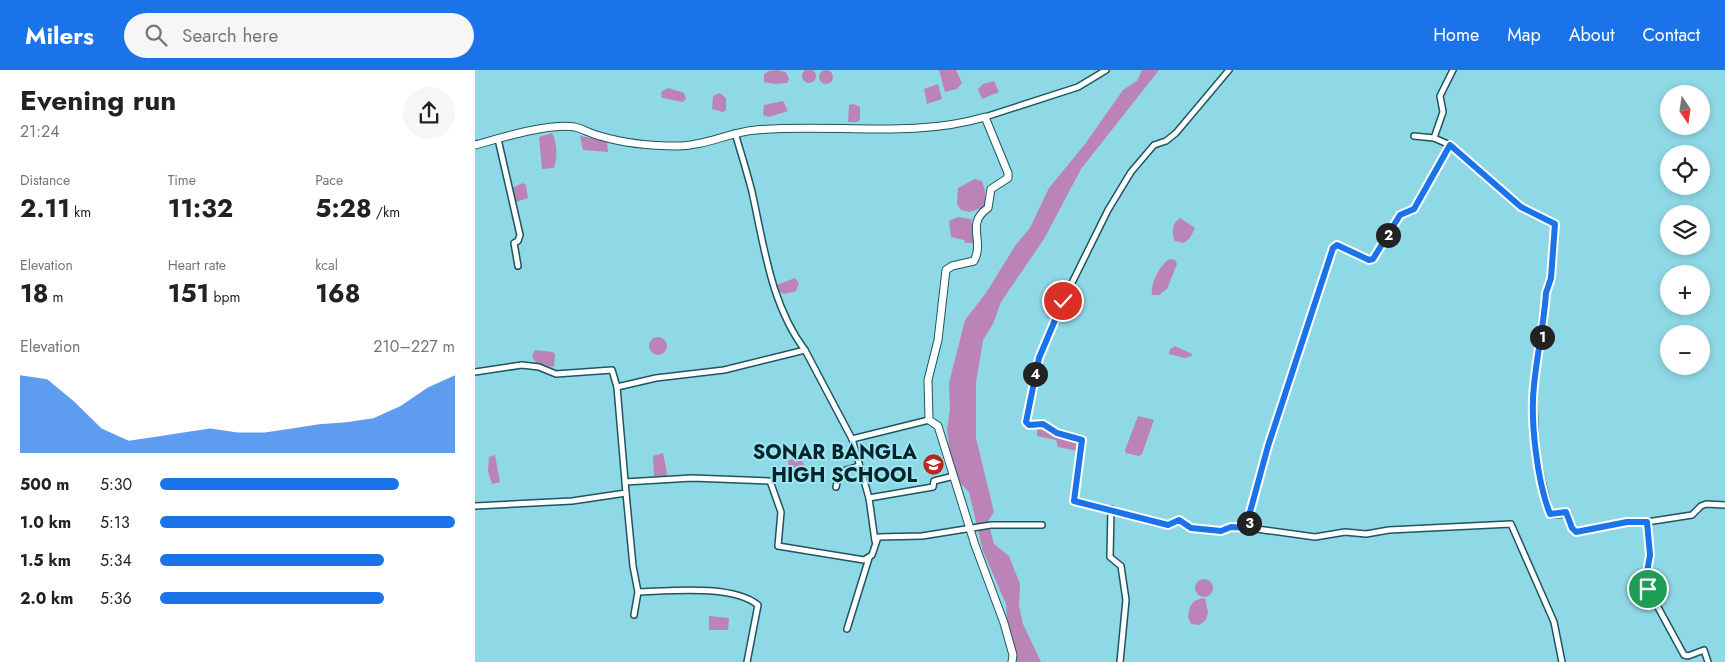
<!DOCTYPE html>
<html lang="en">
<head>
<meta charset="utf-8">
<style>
	:root { --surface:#fff; --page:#f6f6f6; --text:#222; --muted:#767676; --accent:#1a73e8 }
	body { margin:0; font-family:Jost,sans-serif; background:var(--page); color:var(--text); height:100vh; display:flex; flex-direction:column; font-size:19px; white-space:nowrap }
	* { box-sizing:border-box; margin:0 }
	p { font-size:16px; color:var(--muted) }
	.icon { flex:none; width:28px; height:28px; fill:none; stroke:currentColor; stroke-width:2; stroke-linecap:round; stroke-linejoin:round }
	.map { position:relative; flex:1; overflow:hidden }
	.sheet { display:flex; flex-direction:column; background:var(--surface); width:475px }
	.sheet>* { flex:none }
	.needle { width:32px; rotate:167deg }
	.fabs { position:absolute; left:1185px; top:15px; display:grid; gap:10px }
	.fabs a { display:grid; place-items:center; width:50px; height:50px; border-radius:50%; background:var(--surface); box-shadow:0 2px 8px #0003; font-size:25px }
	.pin { position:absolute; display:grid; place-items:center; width:42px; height:42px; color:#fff; margin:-21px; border:2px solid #fff; border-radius:50%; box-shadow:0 1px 5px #0007 }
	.km { position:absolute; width:25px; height:25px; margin:-12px; border-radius:50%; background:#222; color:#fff; font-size:14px; line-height:25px; text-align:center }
	.round { display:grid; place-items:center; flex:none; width:52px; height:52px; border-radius:26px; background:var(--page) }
	.headline { display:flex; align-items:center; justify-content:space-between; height:85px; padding:0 20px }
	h1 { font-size:28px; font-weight:700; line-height:38px }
	.metrics { display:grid; grid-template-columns:repeat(3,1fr); gap:8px; height:85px; padding:5px 20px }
	.metrics div { display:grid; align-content:center }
	.metrics b { font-size:25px; font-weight:700 }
	.metrics small { font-size:14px; font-weight:400 }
	.metrics p { font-size:14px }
	.chart { height:140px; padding:10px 20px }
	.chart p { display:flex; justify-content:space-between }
	.chart svg { width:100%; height:90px; margin-top:5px; fill:var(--accent); opacity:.7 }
	ul { padding:0 20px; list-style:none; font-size:16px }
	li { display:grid; grid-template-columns:80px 60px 1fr; align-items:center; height:38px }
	li i { height:12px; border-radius:6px; background:var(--accent) }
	header { display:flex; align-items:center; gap:30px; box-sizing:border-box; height:70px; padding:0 25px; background:var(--accent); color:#fff }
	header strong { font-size:24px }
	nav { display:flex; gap:28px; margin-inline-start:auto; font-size:18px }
	.search { width:350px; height:45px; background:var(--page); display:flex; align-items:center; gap:12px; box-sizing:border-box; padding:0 18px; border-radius:28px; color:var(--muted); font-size:19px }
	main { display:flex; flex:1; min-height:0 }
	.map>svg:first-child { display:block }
</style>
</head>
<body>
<header>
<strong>Milers</strong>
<div class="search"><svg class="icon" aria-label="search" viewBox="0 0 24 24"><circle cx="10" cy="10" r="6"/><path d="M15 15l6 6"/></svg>Search here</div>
<nav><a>Home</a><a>Map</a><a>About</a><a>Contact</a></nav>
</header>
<main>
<section class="sheet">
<div class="headline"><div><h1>Evening run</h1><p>21:24</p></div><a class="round"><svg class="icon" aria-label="share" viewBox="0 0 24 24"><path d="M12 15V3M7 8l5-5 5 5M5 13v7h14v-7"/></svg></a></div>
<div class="metrics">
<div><p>Distance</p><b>2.11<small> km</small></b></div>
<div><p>Time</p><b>11:32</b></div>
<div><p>Pace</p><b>5:28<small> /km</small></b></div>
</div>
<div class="metrics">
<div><p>Elevation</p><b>18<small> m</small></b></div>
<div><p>Heart rate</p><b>151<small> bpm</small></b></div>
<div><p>kcal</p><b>168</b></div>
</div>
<div class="chart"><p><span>Elevation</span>210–227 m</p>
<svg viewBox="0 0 160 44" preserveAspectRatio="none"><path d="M0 44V6L10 8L20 19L30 32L40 38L50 36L60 34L70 32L80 34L90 34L100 32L110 30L120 29L130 27L140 21L150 12L160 6V44z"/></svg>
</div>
<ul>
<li><b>500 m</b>5:30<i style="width:81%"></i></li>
<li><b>1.0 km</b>5:13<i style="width:100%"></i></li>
<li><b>1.5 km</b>5:34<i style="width:76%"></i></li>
<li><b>2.0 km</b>5:36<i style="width:76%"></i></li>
</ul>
</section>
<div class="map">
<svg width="1250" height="592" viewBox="0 0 1250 592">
	<rect width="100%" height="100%" fill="#8fd9e6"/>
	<!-- water -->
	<g fill="#bb83b6">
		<circle cx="334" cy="6" r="7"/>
		<circle cx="351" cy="7" r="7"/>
		<polygon points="302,0 311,2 314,9 312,13 299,14 289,12 289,4 294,1"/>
		<polygon points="464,0 481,0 487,13 482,19 470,22"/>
		<polygon points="667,0 684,0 606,99 569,169 526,232 518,254 508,270 501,313 501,368 519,442 513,451 519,474 534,486 545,514 544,536 548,554 566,592 542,592 532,549 531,534 508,481 494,422 485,413 475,383 472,359 475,339 474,313 490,250 511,223 540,176 555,158 574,118 610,74 648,20 662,11"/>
		<polygon points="519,11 524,22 507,29 503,19 508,14"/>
		<polygon points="463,14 467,29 452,34 449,19"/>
		<polygon points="193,18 209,23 211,29 208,32 187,28 186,22"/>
		<polygon points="245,23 251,28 251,40 248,42 237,39 238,26"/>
		<polygon points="308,31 313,41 294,47 288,45 289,35"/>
		<polygon points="378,34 385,37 385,49 383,52 373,52 374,35"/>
		<path d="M 77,63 C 82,72 83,87 79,98 L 67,99 L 64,67 Z"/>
		<polygon points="105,66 132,71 133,82 108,80"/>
		<polygon points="500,109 507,111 510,121 510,137 494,142 486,140 482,134 483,118"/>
		<polygon points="48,113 51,115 53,128 41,132 37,118"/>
		<polygon points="483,147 496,149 500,173 490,173 489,170 476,167 474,151"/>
		<path d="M 705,148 L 720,158 L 715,168 L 709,173 L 700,171 C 696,162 697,154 705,148 Z"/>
		<path d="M 695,189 L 700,190 L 702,194 L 692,219 L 684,225 L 677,225 C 675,214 685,194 695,189 Z"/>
		<polygon points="320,208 324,213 321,221 309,224 305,222 302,215"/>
		<circle cx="183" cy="276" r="9"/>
		<polygon points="700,276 717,284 717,286 710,288 694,284 695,279"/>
		<polygon points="60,280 78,282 80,284 79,297 62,294 57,287"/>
		<polygon points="663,346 679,350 667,384 664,386 651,383 650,380"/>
		<polygon points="566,356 605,370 603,381 583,377 581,370 562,366 562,357"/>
		<polygon points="188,383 192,403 189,409 179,406 178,386"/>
		<polygon points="20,385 25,412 17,414 13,401 14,387"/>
		<polygon points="320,388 327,391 332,399 328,402 315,404 313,391"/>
		<circle cx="729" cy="518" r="9"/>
		<path d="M 730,528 L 733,542 L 731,550 L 724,555 L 716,554 L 713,547 C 714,535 718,529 730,528 Z"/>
		<polygon points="234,546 254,548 253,560 234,560"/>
	</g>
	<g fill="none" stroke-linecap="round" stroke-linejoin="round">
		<defs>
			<g id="street">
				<polyline points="754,0 701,63 691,71 679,75 656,102 633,140 588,231 564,288 551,351 554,355 568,354 582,363 607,370 599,431 693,455 704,450 716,458 746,461 756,457 767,457 840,467 870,462 891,464 914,460 1036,454 1079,552 1087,592"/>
				<polyline points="978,0 965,26 968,42 959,68 975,75 1046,137 1080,155 1076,208 1071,223 1058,317 1061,386 1074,441 1076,445 1093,444 1097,458 1101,462 1152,452 1172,452 1175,485 1171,509 1173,519 1209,585 1213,586 1229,580 1233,592"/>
				<polyline points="510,47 603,17 631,0"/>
				<path d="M 260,63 C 266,83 272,102 277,122 C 289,176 296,235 330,280"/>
				<polyline points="939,66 959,68"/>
				<polyline points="23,69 45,165 43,171 39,173 43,196"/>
				<polyline points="0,302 47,295 64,297 81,304 137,300 142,317"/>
				<polyline points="377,369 394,428 458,417 459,411 479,406"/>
				<polyline points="150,412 217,408 295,411 306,442 303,476 389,490 397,485 403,467 447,466 516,455 567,455"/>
				<polyline points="361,417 364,404 371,400 384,396"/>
				<path d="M 151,423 L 158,496 L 163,522 C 195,521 257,514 283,535 L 272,592"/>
				<polyline points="394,428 400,471"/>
				<polyline points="0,436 97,431 151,423 142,317 181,308 249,300 330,280 377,369 454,350"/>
				<polyline points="636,439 635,487 646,496 651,530 645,592"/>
				<polyline points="1172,452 1217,445 1226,436 1231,434 1250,435"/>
				<polyline points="773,458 775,442 793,376 858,178 862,175 894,190 898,189 925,145 939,139 975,75"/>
				<polyline points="159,545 163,522"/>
				<polyline points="372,559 394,488"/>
			</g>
			<path id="secondary" d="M 0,75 C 26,68 73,53 100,57 C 108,59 116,64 125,66 C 148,73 179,76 203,76 C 230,76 255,62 281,60 C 357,53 436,69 510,47 L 533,103 L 533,108 L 516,119 L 513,138 C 490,154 510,170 499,191 L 477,196 L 471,200 L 463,270 L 453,310 L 454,350 L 463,356 L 500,475 L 529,553 L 538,585 L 537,592"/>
		</defs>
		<!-- street casing -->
		<use href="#street" stroke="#1c565f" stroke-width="8"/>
		<!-- secondary casing -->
		<use href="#secondary" stroke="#1c565f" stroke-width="9"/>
		<!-- street -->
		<use href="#street" stroke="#fff" stroke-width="5"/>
		<!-- secondary -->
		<use href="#secondary" stroke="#fff" stroke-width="7"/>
	</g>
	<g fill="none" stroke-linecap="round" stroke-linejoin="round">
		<defs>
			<path id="route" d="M 588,231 L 564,288 L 551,352 L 554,355 L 568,354 L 582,363 L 607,370 L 599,431 L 693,455 L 704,450 L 716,458 L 746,461 L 756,457 L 773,458 L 775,442 L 793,376 L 858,178 L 862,175 L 894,190 L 898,189 L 925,145 L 939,139 L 975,75 L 1046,137 L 1080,154 L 1076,208 L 1071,223 C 1069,254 1062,284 1059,315 C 1055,350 1062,411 1075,444 L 1091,442 L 1097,458 L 1101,462 L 1152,452 L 1172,452 L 1175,485 L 1171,508 L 1173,519"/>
		</defs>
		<!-- route casing -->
		<use href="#route" stroke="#fff" stroke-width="10"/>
		<!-- route -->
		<use href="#route" stroke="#1a73e8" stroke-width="6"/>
	</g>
	<!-- icons -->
	<defs>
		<symbol id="school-disc" viewBox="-11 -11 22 22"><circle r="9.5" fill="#b6281c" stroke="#9ce6f3"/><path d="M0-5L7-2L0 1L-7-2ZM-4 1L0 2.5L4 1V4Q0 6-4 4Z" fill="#fff"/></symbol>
	</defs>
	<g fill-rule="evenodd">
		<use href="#school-disc" x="446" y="382" width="25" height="25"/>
	</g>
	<g text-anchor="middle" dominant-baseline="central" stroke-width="4" stroke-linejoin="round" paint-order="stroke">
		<!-- poi labels -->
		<g font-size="20" font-weight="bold" fill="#042429" stroke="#9ce6f3" text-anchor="end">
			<text x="442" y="382">SONAR BANGLA<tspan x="442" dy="23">HIGH SCHOOL</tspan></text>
		</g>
	</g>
</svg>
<div class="fabs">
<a><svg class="needle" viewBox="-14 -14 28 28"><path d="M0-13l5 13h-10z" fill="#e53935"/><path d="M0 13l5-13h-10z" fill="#767676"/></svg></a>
<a><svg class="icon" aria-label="locate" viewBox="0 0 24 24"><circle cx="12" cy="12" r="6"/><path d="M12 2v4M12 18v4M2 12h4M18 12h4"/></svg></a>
<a><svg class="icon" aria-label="layers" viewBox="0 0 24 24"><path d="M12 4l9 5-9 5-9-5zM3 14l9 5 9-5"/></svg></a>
<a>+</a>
<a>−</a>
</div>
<div class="pin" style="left:1173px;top:519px;background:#1e9e55"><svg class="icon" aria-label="arrive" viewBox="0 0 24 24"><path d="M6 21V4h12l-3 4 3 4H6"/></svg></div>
<div class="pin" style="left:588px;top:231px;background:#d93025"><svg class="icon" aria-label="check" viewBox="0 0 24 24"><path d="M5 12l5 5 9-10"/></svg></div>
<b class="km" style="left:1067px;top:267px">1</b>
<b class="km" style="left:913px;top:165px">2</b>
<b class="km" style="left:774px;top:453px">3</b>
<b class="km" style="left:560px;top:304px">4</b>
</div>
</main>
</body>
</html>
